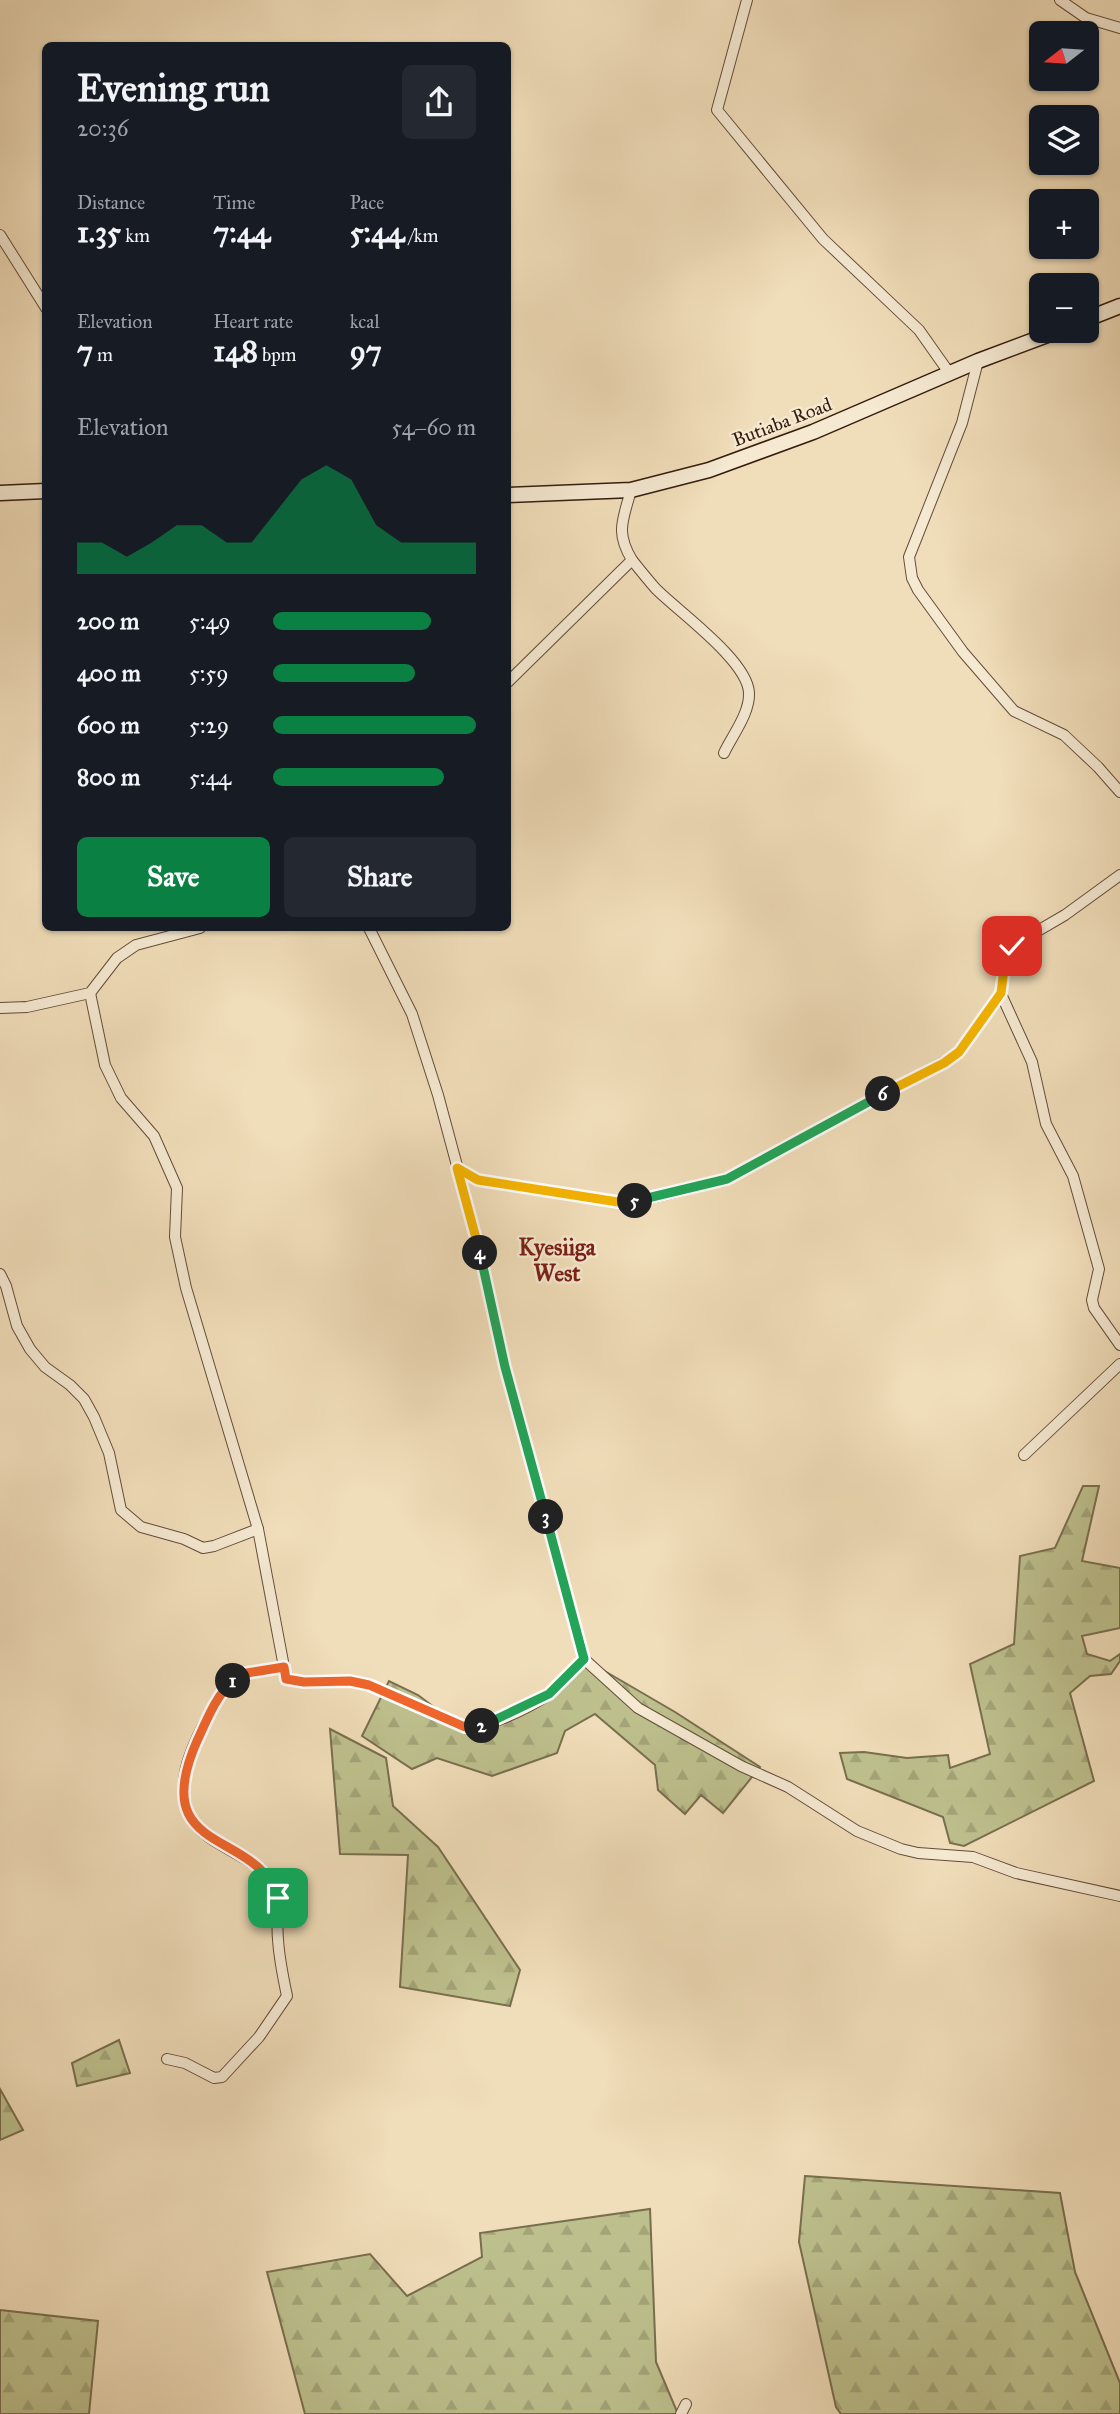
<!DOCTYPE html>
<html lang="en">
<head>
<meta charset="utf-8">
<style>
	:root { --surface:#171b24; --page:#242831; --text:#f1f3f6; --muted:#9ea1a6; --accent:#0b8043 }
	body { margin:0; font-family:"IM FELL Great Primer",serif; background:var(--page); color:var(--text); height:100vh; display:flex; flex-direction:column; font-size:26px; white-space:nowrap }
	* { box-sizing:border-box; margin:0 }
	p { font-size:23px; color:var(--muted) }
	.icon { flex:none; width:38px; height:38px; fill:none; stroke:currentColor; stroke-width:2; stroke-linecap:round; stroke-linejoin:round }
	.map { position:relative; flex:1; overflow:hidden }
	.side { position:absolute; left:42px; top:42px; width:469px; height:889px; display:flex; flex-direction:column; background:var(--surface); border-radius:10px; box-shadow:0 2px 5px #0004 }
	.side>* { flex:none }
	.needle { width:46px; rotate:253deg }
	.tools { position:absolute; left:1029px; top:21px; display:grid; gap:14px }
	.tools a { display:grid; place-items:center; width:70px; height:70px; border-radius:10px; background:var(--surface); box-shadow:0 2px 5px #0004; font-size:35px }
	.pin { position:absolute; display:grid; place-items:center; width:60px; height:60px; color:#fff; margin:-30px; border-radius:14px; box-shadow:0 4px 10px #0006 }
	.km { position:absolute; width:35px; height:35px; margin:-18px; border-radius:50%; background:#222; color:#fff; font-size:19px; line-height:35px; text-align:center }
	.round { display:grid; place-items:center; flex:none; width:74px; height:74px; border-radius:10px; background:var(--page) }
	.headline { display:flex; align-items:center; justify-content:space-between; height:119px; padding:0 35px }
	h1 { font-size:38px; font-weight:800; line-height:52px }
	.figures { display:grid; grid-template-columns:repeat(3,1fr); gap:10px; height:119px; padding:7px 35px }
	.figures div { display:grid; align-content:center }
	.figures b { font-size:30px; font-weight:800 }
	.figures small { font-size:19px; font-weight:400 }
	.figures p { font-size:19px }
	.chart { height:196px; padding:14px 35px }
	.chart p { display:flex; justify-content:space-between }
	.chart svg { width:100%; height:126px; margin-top:7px; fill:var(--accent); opacity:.7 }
	.primary-button { display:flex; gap:14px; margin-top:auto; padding:14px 35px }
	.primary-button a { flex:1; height:80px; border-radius:10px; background:var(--accent); color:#fff; font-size:28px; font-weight:800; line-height:80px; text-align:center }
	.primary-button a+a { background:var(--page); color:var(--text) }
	ul { padding:0 35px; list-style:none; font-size:23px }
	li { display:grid; grid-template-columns:112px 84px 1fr; align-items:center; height:52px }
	li i { height:18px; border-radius:9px; background:var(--accent) }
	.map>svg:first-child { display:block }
</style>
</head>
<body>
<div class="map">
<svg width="1120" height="2414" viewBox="0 0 1120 2414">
	<defs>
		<pattern id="forest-firs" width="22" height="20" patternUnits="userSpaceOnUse" patternTransform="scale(1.75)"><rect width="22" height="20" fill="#bdc08d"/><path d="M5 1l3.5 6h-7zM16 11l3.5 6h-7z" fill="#a3a478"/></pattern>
	</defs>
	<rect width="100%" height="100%" fill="#f0ddb9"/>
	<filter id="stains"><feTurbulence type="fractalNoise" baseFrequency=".00286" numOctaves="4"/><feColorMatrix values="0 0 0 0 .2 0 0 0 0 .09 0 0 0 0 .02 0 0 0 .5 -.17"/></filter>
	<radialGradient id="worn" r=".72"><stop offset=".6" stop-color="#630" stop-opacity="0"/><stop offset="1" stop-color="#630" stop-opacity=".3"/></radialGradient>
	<!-- forest -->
	<g fill="url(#forest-firs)" stroke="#796e4e" stroke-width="2">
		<polygon points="1083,1486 1099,1486 1082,1561 1120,1568 1120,1628 1082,1636 1087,1654 1110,1661 1120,1654 1120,1661 1111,1674 1090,1676 1070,1693 1094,1781 964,1846 950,1843 943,1817 847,1779 840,1753 864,1752 907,1758 948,1755 950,1768 990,1754 970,1664 1014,1644 1020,1556 1055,1548"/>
		<polygon points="584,1659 675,1712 760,1767 723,1813 701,1795 685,1814 658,1790 655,1765 595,1714 565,1731 557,1753 492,1776 437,1758 412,1769 362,1736 389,1681 418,1695 454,1722 483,1726 537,1701"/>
		<polygon points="330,1729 386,1758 393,1806 438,1847 520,1970 510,2006 400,1987 408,1855 340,1854"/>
		<polygon points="119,2040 130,2073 77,2086 72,2063"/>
		<polygon points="0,2089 23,2130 0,2140"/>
		<polygon points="805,2176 1060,2193 1075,2272 1120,2383 1120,2414 841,2414 836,2407 799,2242"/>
		<polygon points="650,2209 656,2362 678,2414 305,2414 267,2272 370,2254 407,2296 482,2257 480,2233"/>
		<polygon points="0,2310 98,2321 89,2414 0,2414"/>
	</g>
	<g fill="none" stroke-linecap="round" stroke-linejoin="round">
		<defs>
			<g id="street">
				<polyline points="747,0 717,110 823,239 919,330 950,374"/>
				<polyline points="1060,0 1086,18 1120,28"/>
				<polyline points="0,235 46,308"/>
				<polyline points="978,361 962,423 909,557 912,578 918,590 963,652 1014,711 1064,735 1098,767 1120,792"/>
				<path d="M 632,560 C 640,570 648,580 656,589 C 679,612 748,661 749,693 C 750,713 732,736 724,753"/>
				<path d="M 508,682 L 632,560 C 615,532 623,520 631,490"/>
				<polyline points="369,928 412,1014 438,1095 477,1240 505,1367 584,1659 638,1708 741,1766 788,1787 857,1831 901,1849 918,1853 973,1857 1016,1873 1120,1896"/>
				<polyline points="90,993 105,1065 121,1098 154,1136 177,1188 175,1237 186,1288 258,1529 284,1667"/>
				<polyline points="1001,994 1032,1062 1046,1124 1073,1176 1099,1269 1092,1300 1094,1308 1120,1345"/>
				<polyline points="0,1008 27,1007 90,993 117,958 136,945 200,928"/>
				<polyline points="457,1168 478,1180 618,1202 638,1201 668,1194 727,1179 951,1058 959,1052 1001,994 1005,961 1012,946 1065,915 1120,875"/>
				<polyline points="0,1274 6,1286 17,1326 30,1349 45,1367 70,1385 84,1399 94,1417 109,1453 121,1510 141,1527 184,1539 203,1548 214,1546 258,1529"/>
				<polyline points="1024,1455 1120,1364"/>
				<path d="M 167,2059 L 185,2063 L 214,2078 L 222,2077 L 259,2037 L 287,1996 C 283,1977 279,1958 278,1939 C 276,1922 281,1901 274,1886 C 258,1855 209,1848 192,1820 C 184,1808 183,1787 185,1773 C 189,1750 218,1689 238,1677 C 249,1670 271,1670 284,1667 L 286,1679 L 305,1682 L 350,1681 L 369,1685 L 465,1727 C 489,1728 528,1708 548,1695 C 561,1685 572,1670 584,1659"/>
				<polyline points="681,2414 686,2404"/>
			</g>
			<g id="secondary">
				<polyline points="1087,319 1120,306"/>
				<polyline points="0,493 46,491"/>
				<polyline points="508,495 631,490 709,470 813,432 978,361 1058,331"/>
			</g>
		</defs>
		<!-- street casing -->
		<use href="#street" stroke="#644c39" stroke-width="12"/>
		<!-- secondary casing -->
		<use href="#secondary" stroke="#351c0e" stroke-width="17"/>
		<!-- street -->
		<use href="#street" stroke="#f5e9d2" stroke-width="10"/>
		<!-- secondary -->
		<use href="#secondary" stroke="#f5e9d2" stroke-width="14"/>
	</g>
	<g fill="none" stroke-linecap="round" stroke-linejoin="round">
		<defs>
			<path id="split-1" d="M 233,1681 C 216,1695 206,1722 197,1741 C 146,1857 257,1828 278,1898"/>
			<polyline id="split-2" points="233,1681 247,1673 284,1667 286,1679 304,1682 350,1681 369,1685 465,1727 482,1726"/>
			<polyline id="split-3" points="482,1726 549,1694 584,1659 546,1517"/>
			<polyline id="split-4" points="480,1253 505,1367 546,1517"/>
			<polyline id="split-5" points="480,1253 457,1168 478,1180 618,1202 635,1201"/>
			<polyline id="split-6" points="635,1201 727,1179 883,1094"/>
			<polyline id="split-7" points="883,1094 944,1063 959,1052 1001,993 1005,961 1012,946"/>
		</defs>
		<!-- split-1 casing -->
		<use href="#split-1" stroke="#fff" stroke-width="14"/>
		<!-- split-2 casing -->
		<use href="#split-2" stroke="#fff" stroke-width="14"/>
		<!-- split-3 casing -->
		<use href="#split-3" stroke="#fff" stroke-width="14"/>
		<!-- split-4 casing -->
		<use href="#split-4" stroke="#fff" stroke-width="14"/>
		<!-- split-5 casing -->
		<use href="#split-5" stroke="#fff" stroke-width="14"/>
		<!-- split-6 casing -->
		<use href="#split-6" stroke="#fff" stroke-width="14"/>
		<!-- split-7 casing -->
		<use href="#split-7" stroke="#fff" stroke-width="14"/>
		<!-- split-1 -->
		<use href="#split-1" stroke="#f0652b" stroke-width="9"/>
		<!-- split-2 -->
		<use href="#split-2" stroke="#f0652b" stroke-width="9"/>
		<!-- split-3 -->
		<use href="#split-3" stroke="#22a559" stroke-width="9"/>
		<!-- split-4 -->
		<use href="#split-4" stroke="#22a559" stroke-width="9"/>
		<!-- split-5 -->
		<use href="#split-5" stroke="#f5b400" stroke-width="9"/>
		<!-- split-6 -->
		<use href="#split-6" stroke="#22a559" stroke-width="9"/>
		<!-- split-7 -->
		<use href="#split-7" stroke="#f5b400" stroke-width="9"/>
	</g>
	<g text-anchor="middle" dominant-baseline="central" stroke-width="5" stroke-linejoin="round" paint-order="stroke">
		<!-- street labels -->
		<g font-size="19" fill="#351c0e" stroke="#f5e9d2">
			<text transform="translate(782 422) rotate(-21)">Butiaba Road</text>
		</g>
		<!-- quarter labels -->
		<g font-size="23" font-weight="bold" fill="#7a1f14" stroke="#f5e9d2">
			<text x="557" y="1247">Kyesiiga<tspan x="557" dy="26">West</tspan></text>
		</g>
	</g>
	<rect width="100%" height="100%" filter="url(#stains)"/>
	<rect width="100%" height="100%" fill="url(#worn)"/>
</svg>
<div class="tools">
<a><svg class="needle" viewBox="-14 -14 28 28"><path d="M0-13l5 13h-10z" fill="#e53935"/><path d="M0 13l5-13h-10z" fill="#9ea1a6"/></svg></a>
<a><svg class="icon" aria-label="layers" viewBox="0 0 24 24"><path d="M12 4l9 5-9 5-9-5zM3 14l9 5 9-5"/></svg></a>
<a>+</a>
<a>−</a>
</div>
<div class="pin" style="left:278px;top:1898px;background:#1e9e55"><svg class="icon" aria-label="arrive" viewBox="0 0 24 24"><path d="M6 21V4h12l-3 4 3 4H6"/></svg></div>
<div class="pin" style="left:1012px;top:946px;background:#d93025"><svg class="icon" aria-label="check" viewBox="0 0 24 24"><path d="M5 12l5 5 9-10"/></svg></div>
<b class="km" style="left:233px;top:1681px">1</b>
<b class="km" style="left:482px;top:1726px">2</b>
<b class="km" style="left:546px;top:1517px">3</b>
<b class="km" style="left:480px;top:1253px">4</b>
<b class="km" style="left:635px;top:1201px">5</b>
<b class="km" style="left:883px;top:1094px">6</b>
<section class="side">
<div class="headline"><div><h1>Evening run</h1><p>20:36</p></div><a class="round"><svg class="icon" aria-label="share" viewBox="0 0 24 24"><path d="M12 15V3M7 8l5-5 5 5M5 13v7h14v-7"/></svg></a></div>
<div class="figures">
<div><p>Distance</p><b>1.35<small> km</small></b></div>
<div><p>Time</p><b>7:44</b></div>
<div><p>Pace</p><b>5:44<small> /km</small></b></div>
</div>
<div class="figures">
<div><p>Elevation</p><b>7<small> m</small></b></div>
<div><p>Heart rate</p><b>148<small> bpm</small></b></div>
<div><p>kcal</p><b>97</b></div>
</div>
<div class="chart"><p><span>Elevation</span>54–60 m</p>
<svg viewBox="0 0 160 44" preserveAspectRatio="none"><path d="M0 44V33L10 33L20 38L30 33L40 27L50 27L60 33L70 33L80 22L90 11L100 6L110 11L120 27L130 33L140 33L150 33L160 33V44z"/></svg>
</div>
<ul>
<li><b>200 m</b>5:49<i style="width:78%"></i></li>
<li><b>400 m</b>5:59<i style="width:70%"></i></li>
<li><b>600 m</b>5:29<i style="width:100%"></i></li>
<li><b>800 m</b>5:44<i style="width:84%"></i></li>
</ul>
<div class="primary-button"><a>Save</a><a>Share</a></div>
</section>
</div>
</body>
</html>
